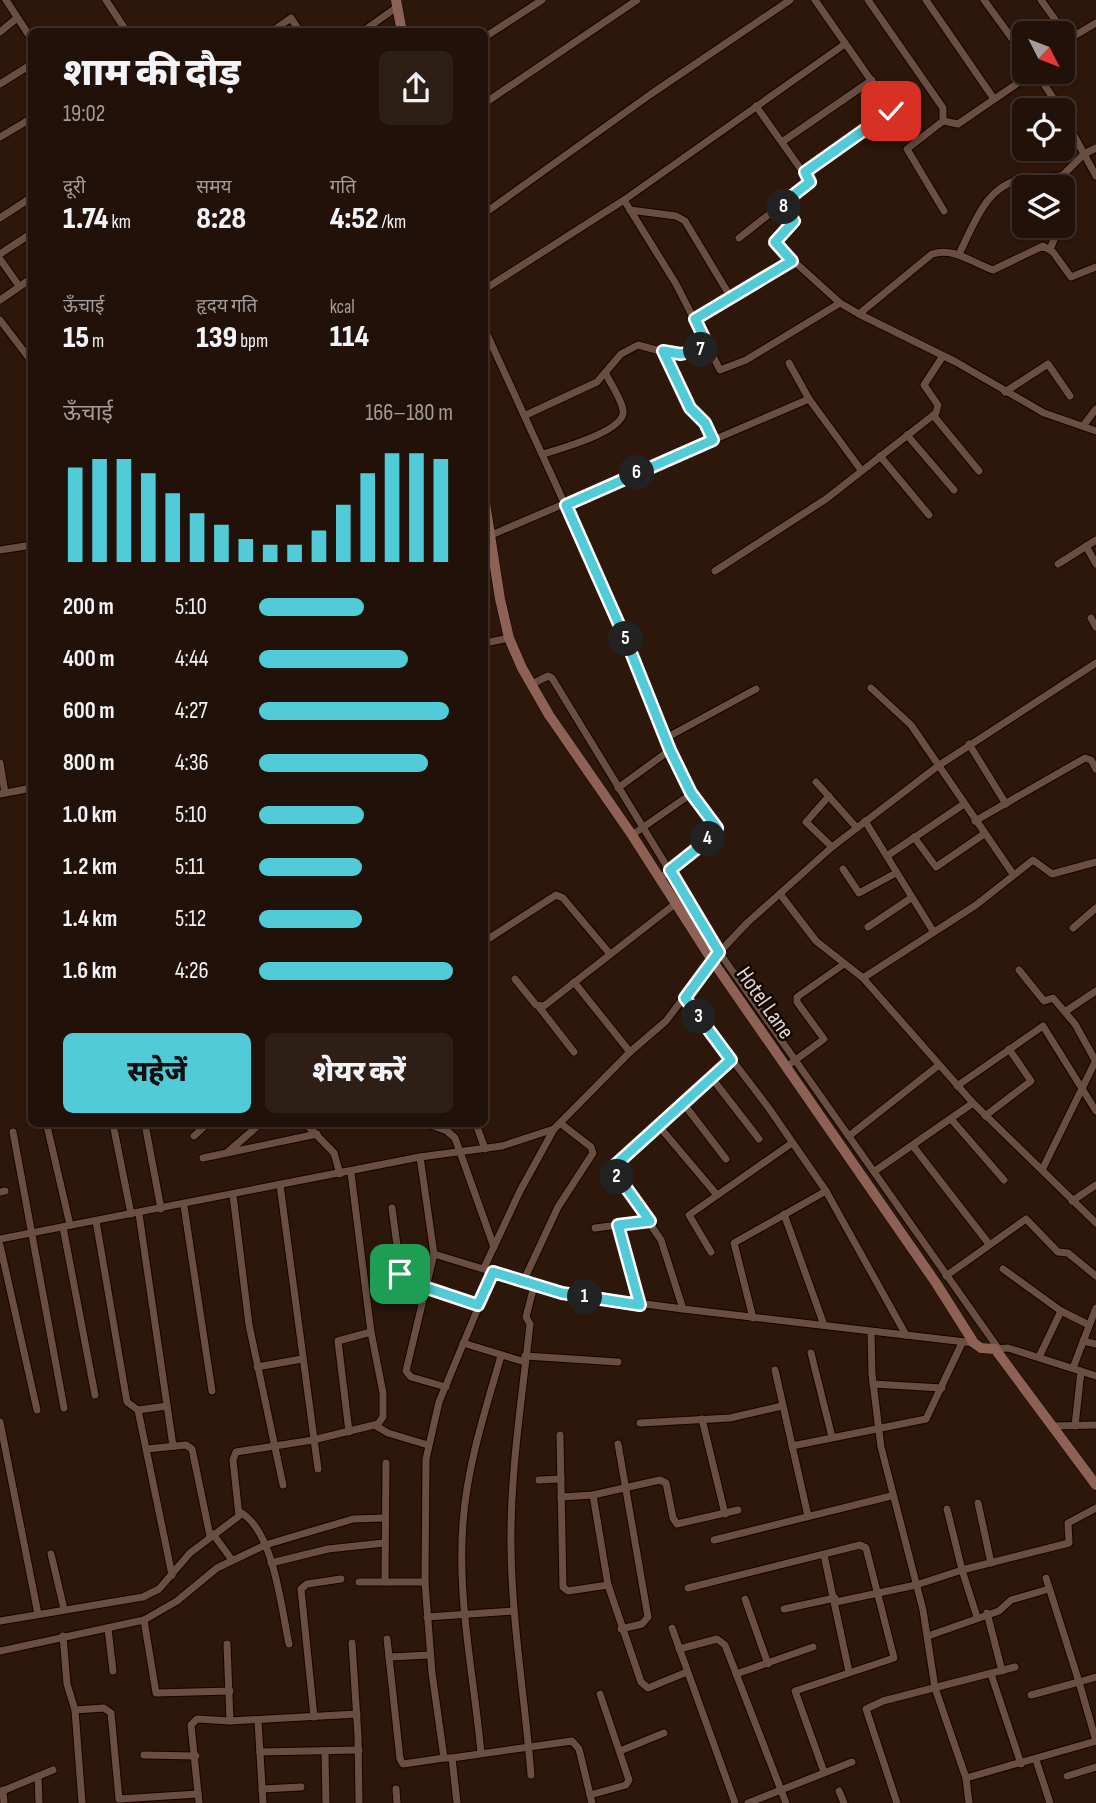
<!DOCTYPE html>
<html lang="hi">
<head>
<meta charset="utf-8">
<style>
	:root { --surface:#221108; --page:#2e1f16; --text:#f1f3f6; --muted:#a29d9c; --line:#3f3129; --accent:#52cbd9 }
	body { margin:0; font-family:"Sofia Sans Condensed","Noto Sans Devanagari",sans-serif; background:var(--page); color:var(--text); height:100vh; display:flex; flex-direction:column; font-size:26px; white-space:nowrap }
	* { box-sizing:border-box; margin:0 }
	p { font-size:23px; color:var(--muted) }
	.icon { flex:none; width:38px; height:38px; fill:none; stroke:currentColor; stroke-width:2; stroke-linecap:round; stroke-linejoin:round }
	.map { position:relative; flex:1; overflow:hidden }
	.side { position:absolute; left:28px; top:28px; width:460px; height:1099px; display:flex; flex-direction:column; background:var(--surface); border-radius:10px; box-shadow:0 2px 5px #0004,0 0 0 2px var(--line) }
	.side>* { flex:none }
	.needle { width:46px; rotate:132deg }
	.tools { position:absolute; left:1012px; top:21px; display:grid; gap:14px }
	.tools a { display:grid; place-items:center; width:63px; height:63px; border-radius:10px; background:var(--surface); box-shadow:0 2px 5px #0004,0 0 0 2px var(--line); font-size:35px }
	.pin { position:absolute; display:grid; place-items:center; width:60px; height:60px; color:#fff; margin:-30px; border-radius:14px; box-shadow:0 4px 10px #0006 }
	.km { position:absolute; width:35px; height:35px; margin:-18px; border-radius:50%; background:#222; color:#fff; font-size:19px; line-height:35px; text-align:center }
	.round { display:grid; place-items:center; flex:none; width:74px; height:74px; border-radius:10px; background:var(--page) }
	.head { display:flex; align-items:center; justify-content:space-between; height:119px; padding:0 35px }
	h1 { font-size:38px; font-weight:800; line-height:52px }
	.metrics { display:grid; grid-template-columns:repeat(3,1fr); gap:10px; height:119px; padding:7px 35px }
	.metrics div { display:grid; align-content:center }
	.metrics b { font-size:30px; font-weight:800 }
	.metrics small { font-size:19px; font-weight:400 }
	.metrics p { font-size:19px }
	.chart { height:196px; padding:14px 35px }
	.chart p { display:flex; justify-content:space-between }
	.chart svg { width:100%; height:126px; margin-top:7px; stroke:var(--accent); stroke-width:6 }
	.button { display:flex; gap:14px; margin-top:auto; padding:14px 35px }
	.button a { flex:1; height:80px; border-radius:10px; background:var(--accent); color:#111; font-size:28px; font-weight:800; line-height:80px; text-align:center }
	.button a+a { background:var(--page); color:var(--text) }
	ul { padding:0 35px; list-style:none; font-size:23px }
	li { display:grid; grid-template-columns:112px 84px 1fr; align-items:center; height:52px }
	li i { height:18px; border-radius:9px; background:var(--accent) }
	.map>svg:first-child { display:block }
</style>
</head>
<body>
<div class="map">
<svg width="1096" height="1803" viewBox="0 0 1096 1803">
	<rect width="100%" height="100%" fill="#2d170a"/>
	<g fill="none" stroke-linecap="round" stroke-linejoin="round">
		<defs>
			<g id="street">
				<polyline points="6,0 32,40"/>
				<polyline points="106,0 127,32"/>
				<polyline points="868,0 943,108 943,121 907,149 944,211"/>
				<polyline points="926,0 994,99"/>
				<polyline points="984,0 1024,55"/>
				<polyline points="1041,0 1069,39 1096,23"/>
				<polyline points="0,32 17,18"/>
				<polyline points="271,32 291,18 300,32"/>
				<polyline points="362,32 397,7"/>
				<polyline points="485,37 542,0"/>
				<polyline points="1036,72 1061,110"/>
				<polyline points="0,84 32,64"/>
				<polyline points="485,103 637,0"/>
				<polyline points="1062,113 1096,176"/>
				<polyline points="943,121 958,124 1034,72"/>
				<polyline points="0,137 32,118"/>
				<polyline points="782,142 872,80"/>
				<polyline points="805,172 889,115 891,109 815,0"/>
				<polyline points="1058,177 1064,189 1062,219"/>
				<polyline points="624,200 676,284 720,370 746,360 840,303"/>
				<polyline points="782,204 794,221 777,239 776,245 840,303 859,314 956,362 1044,413 1096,431"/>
				<polyline points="630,210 676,216 685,221 730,296"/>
				<polyline points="485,213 651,94 790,0"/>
				<polyline points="0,218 32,197"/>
				<polyline points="739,238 810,182 756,106"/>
				<polyline points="1050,249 1060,226"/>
				<polyline points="0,254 32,233"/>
				<path d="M 959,254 C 975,223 985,185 1025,178 C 1037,176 1051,179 1063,175 L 1084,154 L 1096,148"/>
				<polyline points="0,259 19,286"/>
				<polyline points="485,289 624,200 845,44"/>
				<polyline points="0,300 32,278"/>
				<path d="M 859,314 L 932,254 C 955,247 972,263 993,270 L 1043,246 L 1053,252 L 1071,277 L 1096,267"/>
				<polyline points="695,319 792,261"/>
				<polyline points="0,320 32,362"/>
				<polyline points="485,330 627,640 670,750 691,794 717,828 714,835 659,879"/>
				<polyline points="663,351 690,408 708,427 713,440"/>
				<polyline points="789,363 809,399 861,470"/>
				<polyline points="1005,392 1048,364 1070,396"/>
				<polyline points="526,415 597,382 621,354 638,345 671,354 709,348"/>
				<polyline points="933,415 979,471"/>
				<polyline points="1083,426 1096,409"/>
				<polyline points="907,435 954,490"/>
				<path d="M 543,454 C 559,449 627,431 623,410 C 621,398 611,385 606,374"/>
				<polyline points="880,456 929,515"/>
				<polyline points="489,536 809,399"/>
				<polyline points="1086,546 1096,564"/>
				<polyline points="0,550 32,545"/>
				<polyline points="1058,564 1096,540"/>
				<polyline points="715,571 826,499 936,413 938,405 924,385 943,356"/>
				<polyline points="1091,618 1096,627"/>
				<polyline points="485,643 509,638"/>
				<polyline points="532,684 548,676 552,678 719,952 998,1348"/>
				<polyline points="871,688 911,725 1013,874"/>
				<polyline points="666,738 756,689"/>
				<polyline points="969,744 1006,804"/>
				<polyline points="0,763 5,793"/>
				<polyline points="816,782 857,828"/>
				<polyline points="618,788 670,750"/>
				<polyline points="0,794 32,788"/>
				<polyline points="829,796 806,822 832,847"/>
				<polyline points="865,821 933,931"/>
				<polyline points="975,821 1085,758 1091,760 1096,769"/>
				<polyline points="632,835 691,794"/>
				<polyline points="914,837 936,867 984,834"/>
				<polyline points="887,856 964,804"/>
				<polyline points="843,869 859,893 896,873"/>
				<polyline points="780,894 816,941 863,978 973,1103 1096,1223"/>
				<polyline points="868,927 911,898"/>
				<polyline points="1073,928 1096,908"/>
				<polyline points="485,941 556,895 563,898 610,954"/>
				<polyline points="1019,970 1044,1001 1053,998 1075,1024 1095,1060"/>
				<polyline points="863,978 976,905 1033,860 1052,874 1096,862"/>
				<polyline points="515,979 536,1005 544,1006 675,904"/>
				<polyline points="574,982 630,1052"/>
				<polyline points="685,998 768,1107 826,1191 906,1335"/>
				<polyline points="539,1007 574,1052"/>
				<polyline points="1066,1011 1096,991"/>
				<polyline points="731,1060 612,1168 661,1240 683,1309 974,1343"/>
				<polyline points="485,1063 485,1070"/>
				<polyline points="786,1067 824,1039 797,1002 797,997 844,964"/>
				<polyline points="711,1077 759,1139"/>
				<polyline points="957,1086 1043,1026 1096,1111"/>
				<polyline points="683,1103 726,1159"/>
				<polyline points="985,1116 1031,1081 1009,1049"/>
				<polyline points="951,1119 1004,1180"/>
				<polyline points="113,1124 131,1214"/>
				<polyline points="145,1124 161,1209"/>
				<polyline points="306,1124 334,1153 340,1174"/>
				<polyline points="428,1124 447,1131 455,1138 494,1247"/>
				<polyline points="476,1124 485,1149"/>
				<polyline points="658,1125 717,1195"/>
				<polyline points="47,1126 70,1225"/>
				<polyline points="13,1132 64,1408"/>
				<polyline points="194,1136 207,1124"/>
				<polyline points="849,1136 939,1065"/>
				<polyline points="913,1146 989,1244"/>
				<polyline points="229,1151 260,1124"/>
				<polyline points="420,1157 434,1254 493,1272 439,1402 426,1459 425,1582 432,1673 444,1758 452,1758 457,1803"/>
				<polyline points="203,1158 317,1134"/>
				<polyline points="1042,1170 1096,1060"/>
				<polyline points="875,1171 973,1103"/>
				<polyline points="280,1185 318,1469"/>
				<polyline points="0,1192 5,1191"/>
				<polyline points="233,1195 249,1325 283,1485"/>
				<polyline points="1072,1201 1096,1185"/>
				<polyline points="184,1206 212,1391"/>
				<polyline points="392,1208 403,1290 427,1288 478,1305"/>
				<polyline points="139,1214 173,1446"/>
				<polyline points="784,1214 824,1325"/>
				<polyline points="96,1221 127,1402 138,1410 167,1406"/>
				<polyline points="619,1225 640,1305"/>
				<polyline points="63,1227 95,1395"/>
				<polyline points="595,1228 650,1221"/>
				<polyline points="0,1239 420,1157 502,1146 554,1129"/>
				<polyline points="0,1245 37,1410"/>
				<polyline points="711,1252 689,1215 792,1143"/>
				<polyline points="434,1254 406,1371 411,1377 446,1387"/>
				<polyline points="484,1268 520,1191 554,1129 630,1052 666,1021 712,960 747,923 832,847 938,766 1096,663"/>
				<polyline points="1003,1269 1061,1311 1089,1325"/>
				<polyline points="493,1272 562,1293 683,1309"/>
				<polyline points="946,1276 1026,1219 1058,1252 1068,1253 1096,1276"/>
				<polyline points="523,1282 558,1207 593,1153 591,1147 560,1123"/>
				<polyline points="753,1318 734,1243 826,1191"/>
				<polyline points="871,1332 872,1374 881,1447 923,1610 935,1688 966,1778 969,1803"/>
				<polyline points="1083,1341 1096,1344"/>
				<polyline points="463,1343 525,1362"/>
				<polyline points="996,1349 1008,1348 1096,1376"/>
				<polyline points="811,1353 832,1437"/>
				<polyline points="525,1356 618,1362"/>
				<polyline points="1039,1357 1061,1311"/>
				<polyline points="257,1367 302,1359"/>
				<polyline points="1073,1368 1096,1308"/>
				<polyline points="775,1370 808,1516"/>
				<polyline points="873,1384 942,1388"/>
				<polyline points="138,1410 172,1575"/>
				<polyline points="702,1419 725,1514"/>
				<polyline points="0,1422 38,1614"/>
				<polyline points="640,1423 730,1418 782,1406"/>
				<polyline points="376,1426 388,1433 428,1445"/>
				<polyline points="1052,1426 1096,1425"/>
				<polyline points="1075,1426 1081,1371"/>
				<polyline points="349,1432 338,1341 371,1332"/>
				<polyline points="560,1435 563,1587 568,1591 608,1585"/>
				<polyline points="618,1444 648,1617 642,1624 621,1629"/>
				<polyline points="792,1446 926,1419 962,1343"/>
				<polyline points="147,1449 186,1445 192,1449 210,1536"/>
				<polyline points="539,1480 561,1479"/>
				<polyline points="593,1495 608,1585 641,1682 648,1688 687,1672"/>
				<polyline points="561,1497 593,1495 660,1480 666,1483 673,1518 677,1524 738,1510"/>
				<polyline points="978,1503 991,1563"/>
				<polyline points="947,1509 962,1570 1069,1543 1068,1523 1096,1508"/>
				<path d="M 240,1512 C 274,1531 281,1607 289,1644"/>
				<polyline points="213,1534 232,1560"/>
				<polyline points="714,1540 891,1496"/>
				<polyline points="51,1554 64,1609"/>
				<polyline points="824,1555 849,1672"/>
				<polyline points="271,1563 328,1549 384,1543"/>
				<polyline points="1046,1578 1079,1682 1096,1677"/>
				<polyline points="359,1582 425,1582"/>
				<polyline points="385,1582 386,1463"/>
				<polyline points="688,1588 860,1545 866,1548 894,1658 795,1691 824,1772"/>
				<polyline points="745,1599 768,1664"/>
				<polyline points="836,1602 916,1585 962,1570 977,1617"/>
				<polyline points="784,1609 835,1598"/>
				<polyline points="987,1613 1002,1671"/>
				<polyline points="427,1617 513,1611"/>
				<polyline points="144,1620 156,1693 230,1691"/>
				<polyline points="0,1621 143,1597 159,1589 190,1553 239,1516 233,1460 236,1452 313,1440 378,1424 383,1417 383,1393 371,1332 351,1173"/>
				<polyline points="672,1628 735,1803"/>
				<polyline points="108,1629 113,1671"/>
				<polyline points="63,1636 67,1684 75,1710 104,1708 111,1713 119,1799 198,1794"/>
				<polyline points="928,1636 999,1611 1011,1600 1049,1589"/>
				<polyline points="387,1639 389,1657"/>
				<polyline points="352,1643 358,1736 359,1803"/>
				<polyline points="227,1644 230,1721 357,1714"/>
				<polyline points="679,1649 717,1639 725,1645 786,1803"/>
				<polyline points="0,1651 144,1620 177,1601 217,1568 265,1545 353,1519 385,1518"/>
				<polyline points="430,1655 389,1657 400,1759 403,1764 444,1758"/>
				<polyline points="736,1674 813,1647"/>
				<polyline points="991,1674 1021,1764"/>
				<polyline points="1031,1695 1079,1682 1096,1741"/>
				<polyline points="75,1710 82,1803"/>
				<polyline points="314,1717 301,1589 307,1584 341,1579"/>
				<polyline points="258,1721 263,1803"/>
				<polyline points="325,1751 326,1803"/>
				<polyline points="620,1751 664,1733"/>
				<polyline points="260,1752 359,1750"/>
				<path d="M 481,1753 C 474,1677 457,1600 463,1523 C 467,1466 485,1411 501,1356"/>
				<polyline points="144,1755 196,1756"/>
				<polyline points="452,1758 572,1741 579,1749 592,1803"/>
				<polyline points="1036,1760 1050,1803"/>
				<path d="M 531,1775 C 525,1699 512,1624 511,1547 C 510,1472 522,1399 530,1324 L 526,1317 L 534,1286"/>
				<polyline points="38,1776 39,1803"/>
				<polyline points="1067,1776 1096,1767"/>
				<polyline points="966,1778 1096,1741"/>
				<polyline points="262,1789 301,1787"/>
				<polyline points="396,1789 397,1803"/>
				<polyline points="3,1790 4,1803"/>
				<polyline points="839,1791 844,1803"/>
				<polyline points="0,1792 53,1770"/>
				<polyline points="590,1795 626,1785 629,1780 600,1694"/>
				<polyline points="199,1803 191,1725 197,1719 230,1721"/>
				<polyline points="748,1803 852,1762"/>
				<polyline points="897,1803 866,1709 883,1701 1015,1667"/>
			</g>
			<g id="secondary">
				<polyline points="396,0 402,32"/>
				<polyline points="485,503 500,599 509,638 522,668 549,715 632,835 712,960 936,1283 974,1343 981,1348 995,1349 1096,1485"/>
			</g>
		</defs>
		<!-- street casing -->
		<use href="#street" stroke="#140300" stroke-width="9"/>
		<!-- secondary casing -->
		<use href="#secondary" stroke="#140300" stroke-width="11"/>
		<!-- street -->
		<use href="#street" stroke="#6a4f41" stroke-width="7"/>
		<!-- secondary -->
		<use href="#secondary" stroke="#8d6255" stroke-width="10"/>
	</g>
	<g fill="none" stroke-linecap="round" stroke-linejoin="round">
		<defs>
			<polyline id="route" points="400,1274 403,1290 427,1288 478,1305 493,1272 562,1293 640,1305 618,1225 650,1221 612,1168 731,1060 685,998 719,952 670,870 714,835 717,828 691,793 670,750 626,640 566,505 713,440 705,423 690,408 663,351 681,354 709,348 695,319 792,261 775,242 794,221 782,204 810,182 805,172 891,111"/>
		</defs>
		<!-- route casing -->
		<use href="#route" stroke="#fff" stroke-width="14"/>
		<!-- route -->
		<use href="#route" stroke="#52cbd9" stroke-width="9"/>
	</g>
	<g text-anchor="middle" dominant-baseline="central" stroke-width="5" stroke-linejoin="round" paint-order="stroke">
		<!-- street labels -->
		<g font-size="23" fill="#e7d7cf" stroke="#0e0502">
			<text transform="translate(765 1003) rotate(55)">Hotel Lane</text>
		</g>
	</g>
</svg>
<div class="tools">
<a><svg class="needle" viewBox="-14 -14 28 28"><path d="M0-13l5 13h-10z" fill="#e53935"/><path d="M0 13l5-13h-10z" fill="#a29d9c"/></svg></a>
<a><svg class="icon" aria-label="locate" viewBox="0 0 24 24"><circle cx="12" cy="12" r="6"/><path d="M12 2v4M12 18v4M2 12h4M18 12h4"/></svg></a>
<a><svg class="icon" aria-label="layers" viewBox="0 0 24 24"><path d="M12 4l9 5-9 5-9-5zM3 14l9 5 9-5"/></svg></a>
</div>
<div class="pin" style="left:400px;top:1274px;background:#1e9e55"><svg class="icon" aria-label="arrive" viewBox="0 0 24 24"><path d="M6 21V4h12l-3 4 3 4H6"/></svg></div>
<div class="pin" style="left:891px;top:111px;background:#d93025"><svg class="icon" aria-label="check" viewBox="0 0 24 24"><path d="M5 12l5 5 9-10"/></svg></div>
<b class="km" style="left:585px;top:1297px">1</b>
<b class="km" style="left:617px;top:1177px">2</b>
<b class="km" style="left:699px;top:1017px">3</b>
<b class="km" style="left:708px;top:839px">4</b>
<b class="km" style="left:626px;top:639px">5</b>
<b class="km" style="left:637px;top:473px">6</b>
<b class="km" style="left:701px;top:350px">7</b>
<b class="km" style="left:784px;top:207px">8</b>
<section class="side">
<div class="head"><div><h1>शाम की दौड़</h1><p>19:02</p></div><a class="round"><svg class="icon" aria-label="share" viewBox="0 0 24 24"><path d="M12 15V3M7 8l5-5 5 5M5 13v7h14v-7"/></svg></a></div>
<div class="metrics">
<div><p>दूरी</p><b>1.74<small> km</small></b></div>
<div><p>समय</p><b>8:28</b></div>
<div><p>गति</p><b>4:52<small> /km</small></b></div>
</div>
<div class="metrics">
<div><p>ऊँचाई</p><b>15<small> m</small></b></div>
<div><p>हृदय गति</p><b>139<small> bpm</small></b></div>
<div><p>kcal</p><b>114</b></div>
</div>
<div class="chart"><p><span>ऊँचाई</span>166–180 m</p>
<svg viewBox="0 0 160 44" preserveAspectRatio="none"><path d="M5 44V11M15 44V8M25 44V8M35 44V13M45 44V20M55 44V27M65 44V31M75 44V36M85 44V38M95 44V38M105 44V33M115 44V24M125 44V13M135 44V6M145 44V6M155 44V8"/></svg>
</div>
<ul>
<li><b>200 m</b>5:10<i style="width:54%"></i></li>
<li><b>400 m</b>4:44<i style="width:77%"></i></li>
<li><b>600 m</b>4:27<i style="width:98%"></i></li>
<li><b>800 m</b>4:36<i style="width:87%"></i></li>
<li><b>1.0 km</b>5:10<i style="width:54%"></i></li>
<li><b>1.2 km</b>5:11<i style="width:53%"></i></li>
<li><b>1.4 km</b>5:12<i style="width:53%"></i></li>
<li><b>1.6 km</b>4:26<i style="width:100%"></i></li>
</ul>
<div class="button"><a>सहेजें</a><a>शेयर करें</a></div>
</section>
</div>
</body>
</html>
